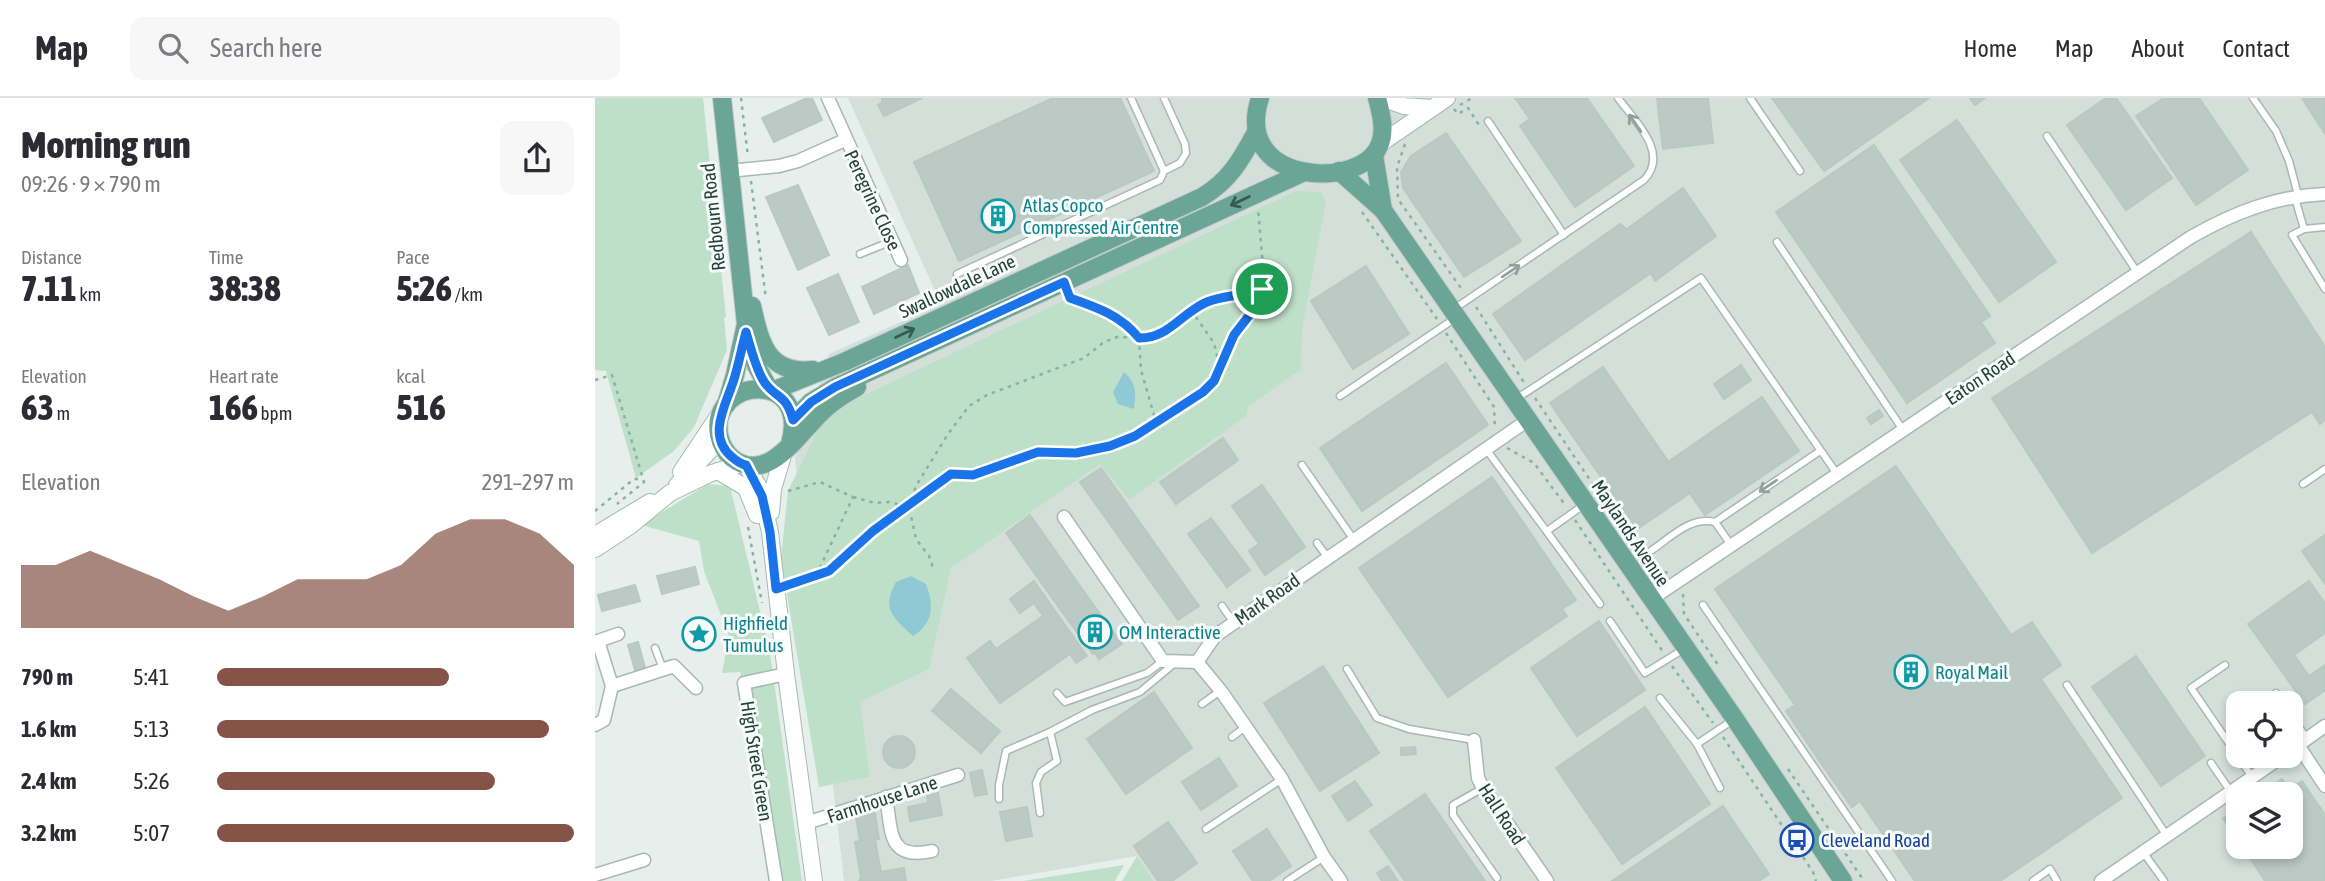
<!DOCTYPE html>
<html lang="en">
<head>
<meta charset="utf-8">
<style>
	:root { --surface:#fff; --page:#f7f7f7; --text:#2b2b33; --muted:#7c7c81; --line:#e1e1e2; --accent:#855347 }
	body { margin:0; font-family:"Asap Condensed",sans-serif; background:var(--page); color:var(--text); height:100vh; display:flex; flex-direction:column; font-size:26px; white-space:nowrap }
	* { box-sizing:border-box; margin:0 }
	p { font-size:23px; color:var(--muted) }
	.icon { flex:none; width:38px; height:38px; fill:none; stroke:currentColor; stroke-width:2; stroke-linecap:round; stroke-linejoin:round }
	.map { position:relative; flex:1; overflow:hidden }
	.drawer { display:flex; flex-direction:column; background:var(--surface); width:595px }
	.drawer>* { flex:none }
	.tools { position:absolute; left:1631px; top:593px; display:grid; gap:14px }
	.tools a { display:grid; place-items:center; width:77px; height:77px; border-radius:14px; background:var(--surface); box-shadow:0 4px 10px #0003; font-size:35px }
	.pin { position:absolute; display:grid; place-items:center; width:60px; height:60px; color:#fff; margin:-30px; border:4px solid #fff; border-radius:50%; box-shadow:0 2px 7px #0007 }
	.round { display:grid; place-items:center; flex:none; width:74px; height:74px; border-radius:14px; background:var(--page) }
	.overview { display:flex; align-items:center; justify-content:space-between; height:119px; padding:0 21px }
	h1 { font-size:38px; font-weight:800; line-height:52px }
	.figures { display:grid; grid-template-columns:repeat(3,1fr); gap:10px; height:119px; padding:7px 21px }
	.figures div { display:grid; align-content:center }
	.figures b { font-size:35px; font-weight:800 }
	.figures small { font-size:19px; font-weight:400 }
	.figures p { font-size:19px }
	.chart { height:196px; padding:14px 21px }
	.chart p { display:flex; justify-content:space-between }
	.chart svg { width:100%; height:126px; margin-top:7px; fill:var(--accent); opacity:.7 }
	ul { padding:0 21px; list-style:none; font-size:23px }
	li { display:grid; grid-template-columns:112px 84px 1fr; align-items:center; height:52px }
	li i { height:18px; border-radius:9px; background:var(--accent) }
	header { display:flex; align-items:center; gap:42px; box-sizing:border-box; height:98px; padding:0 35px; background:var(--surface); border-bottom:2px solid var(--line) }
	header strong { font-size:33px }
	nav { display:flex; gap:38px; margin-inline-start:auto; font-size:24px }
	.search { width:490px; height:63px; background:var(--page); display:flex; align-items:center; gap:18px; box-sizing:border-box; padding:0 24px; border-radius:14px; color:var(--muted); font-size:26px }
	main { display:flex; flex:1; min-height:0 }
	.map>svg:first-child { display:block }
</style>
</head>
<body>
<header>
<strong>Map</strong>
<div class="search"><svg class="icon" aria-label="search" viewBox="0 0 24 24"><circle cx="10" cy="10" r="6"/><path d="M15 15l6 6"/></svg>Search here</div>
<nav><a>Home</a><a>Map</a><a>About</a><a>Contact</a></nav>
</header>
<main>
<section class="drawer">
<div class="overview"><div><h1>Morning run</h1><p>09:26 · 9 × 790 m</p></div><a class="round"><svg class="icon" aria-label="share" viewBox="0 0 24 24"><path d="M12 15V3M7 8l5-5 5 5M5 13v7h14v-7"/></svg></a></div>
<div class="figures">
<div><p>Distance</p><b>7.11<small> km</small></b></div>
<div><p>Time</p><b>38:38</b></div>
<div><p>Pace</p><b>5:26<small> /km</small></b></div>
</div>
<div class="figures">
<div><p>Elevation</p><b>63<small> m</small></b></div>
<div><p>Heart rate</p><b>166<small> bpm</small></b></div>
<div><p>kcal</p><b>516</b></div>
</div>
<div class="chart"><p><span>Elevation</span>291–297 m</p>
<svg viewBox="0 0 160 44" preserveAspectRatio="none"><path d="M0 44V22L10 22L20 17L30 22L40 27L50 33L60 38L70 33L80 27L90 27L100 27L110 22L120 11L130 6L140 6L150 11L160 22V44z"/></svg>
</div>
<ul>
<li><b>790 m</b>5:41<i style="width:65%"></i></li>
<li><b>1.6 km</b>5:13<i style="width:93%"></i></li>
<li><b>2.4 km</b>5:26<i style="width:78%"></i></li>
<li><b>3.2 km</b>5:07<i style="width:100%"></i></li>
</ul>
</section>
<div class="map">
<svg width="1730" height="783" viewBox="0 0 1730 783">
	<rect width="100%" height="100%" fill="#e6efeb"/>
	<!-- built -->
	<path fill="#d4dfda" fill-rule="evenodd" d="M 253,0 L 1730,0 L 1730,783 L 559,783 L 542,758 L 396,783 L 249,783 L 200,360 L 234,256 L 346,206 ZM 1643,606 L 1696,606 L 1696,658 L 1643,658 ZM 1643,696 L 1696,696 L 1696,749 L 1643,749 Z"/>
	<!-- green -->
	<g fill="#bfe0c8">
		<polygon points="0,0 108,0 131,219 129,219 132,252 99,329 79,353 41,380 11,273 0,272"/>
		<polygon points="701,93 726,94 731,104 707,231 706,271 653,309 651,318 534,402 505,366 356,470 334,571 265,604 275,679 224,689 186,460 193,393 231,315"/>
		<polygon points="113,386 135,388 175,555 207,783 176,783 145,574 127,575 134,538 109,473 104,443 46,427"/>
		<polygon points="542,758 559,783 527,783"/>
		<polygon points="529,767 520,783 428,783"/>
	</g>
	<!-- water -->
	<g fill="#8ec9d4">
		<path d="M 529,274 C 542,286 541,294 539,311 L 523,306 L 518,294 Z"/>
		<path d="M 316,478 L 331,486 C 339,507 339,525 318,538 C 298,520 286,510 301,484 Z"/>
	</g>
	<!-- building -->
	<g fill="#bbcac4" stroke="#b8c9c2" stroke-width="2">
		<polygon points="212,0 217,0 227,22 179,44 167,20"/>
		<polygon points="327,0 289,18 283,7 287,5 287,0"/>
		<polygon points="458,0 525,0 559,73 364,163 319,64"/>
		<polygon points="920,0 992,0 1039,68 980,109 925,28 935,21"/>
		<polygon points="1062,0 1113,0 1118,45 1068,51"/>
		<polygon points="1177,0 1334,0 1229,73"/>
		<polygon points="1375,0 1390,0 1380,7"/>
		<polygon points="1511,0 1521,0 1577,80 1531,112 1472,27"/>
		<polygon points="1569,0 1604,0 1653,72 1601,107 1541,18"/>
		<polygon points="1707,0 1730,0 1730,36"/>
		<polygon points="1362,22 1461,164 1404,204 1305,62"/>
		<polygon points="851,35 926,143 869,179 808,90 806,74 816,58"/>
		<polygon points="1279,47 1395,218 1386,224 1400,245 1312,305 1181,114"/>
		<polygon points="203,87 234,157 203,172 171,99"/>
		<polygon points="1088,90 1121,138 1060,183 1056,175 930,262 898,216 1025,126 1032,131"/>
		<polygon points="1656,134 1730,249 1730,322 1725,326 1717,314 1497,455 1397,300"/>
		<polygon points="313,167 324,195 279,216 267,189"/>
		<polygon points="771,168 814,236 758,271 716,203"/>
		<polygon points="243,176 264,224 234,237 212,190"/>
		<polygon points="851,265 893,327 767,413 725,350"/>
		<polygon points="1146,267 1156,282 1129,301 1119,286"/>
		<polygon points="1008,269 1095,395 1042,431 955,305"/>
		<polygon points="1167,299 1204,353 1110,417 1073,364"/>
		<polygon points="1284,312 1288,318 1276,326 1272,320"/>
		<polygon points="628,340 643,362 581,406 565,384"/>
		<polygon points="1301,368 1416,537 1437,524 1466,567 1446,581 1527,700 1405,783 1320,783 1265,703 1257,709 1223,661 1191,613 1200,607 1120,491"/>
		<polygon points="506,370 604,508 583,522 485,384"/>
		<polygon points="897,379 981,502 967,511 972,518 853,599 764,470"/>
		<polygon points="667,387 710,449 670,477 654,453 664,446 637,408"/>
		<polygon points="435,417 497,505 473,522 411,435"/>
		<polygon points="616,420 655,472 632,489 593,436"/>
		<polygon points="1730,437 1730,486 1707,453"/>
		<polygon points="100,469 104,486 67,496 62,478"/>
		<polygon points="439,483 492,558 481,565 475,556 405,605 372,560 395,543 401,551 448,518 439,505 425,515 415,501"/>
		<polygon points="1714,483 1730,505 1730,535 1699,557 1714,578 1730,567 1730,592 1710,606 1653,526"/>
		<polygon points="40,487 45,503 7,513 3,497"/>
		<polygon points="497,505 527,546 504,561 500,555 498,556 473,522"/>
		<polygon points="1004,523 1050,592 982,638 936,570"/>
		<polygon points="43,544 51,573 41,576 33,547"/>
		<polygon points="1541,558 1610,658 1566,688 1497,589"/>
		<polygon points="728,568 784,655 725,693 669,605"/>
		<polygon points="356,591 405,633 386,655 337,613"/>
		<polygon points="559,594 597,650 531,696 492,641"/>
		<polygon points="1050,609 1115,706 1027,766 961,670"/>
		<circle cx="304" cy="654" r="16"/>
		<polygon points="820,649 821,656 806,657 806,650"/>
		<polygon points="624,660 642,688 606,712 587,684"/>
		<polygon points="387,672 392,696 380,698 375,675"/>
		<polygon points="1687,681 1694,691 1707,683 1730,717 1730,783 1670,783 1648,749 1696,749 1696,696 1665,696"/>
		<polygon points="760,683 777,707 753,723 737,698"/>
		<polygon points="343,695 347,717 315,723 313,709 333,705 332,698"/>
		<polygon points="830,696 890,783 810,783 775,733"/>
		<polygon points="1128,708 1174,776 1164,783 1017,783"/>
		<polygon points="432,709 437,738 411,743 405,714"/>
		<polygon points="1643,711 1643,743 1628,720"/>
		<polygon points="280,715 284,741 280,742 286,774 309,770 311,783 264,783 266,780 260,744 265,743 261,719"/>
		<polygon points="573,724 602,765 577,783 563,783 539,748"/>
		<polygon points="672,731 696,768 674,783 658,783 638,753"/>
		<polygon points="793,768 803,783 787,783 782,775"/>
	</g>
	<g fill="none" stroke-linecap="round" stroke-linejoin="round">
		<defs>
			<g id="lane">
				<polyline points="536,0 569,73"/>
				<polyline points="1155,0 1205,73"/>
				<polyline points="1658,0 1681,33 1694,63 1703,97"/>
				<polyline points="893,23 969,137"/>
				<polyline points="1452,38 1542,174"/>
				<polyline points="1700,100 1709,131"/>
				<polyline points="1730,129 1709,131 1697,137 1730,191"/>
				<polyline points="1182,144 1308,332"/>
				<polyline points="265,156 297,143"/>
				<polyline points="362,176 565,82 569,73 585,65 591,55 590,46 569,0"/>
				<path d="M 859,211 L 1049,82 C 1075,55 1040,23 1023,0"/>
				<polyline points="745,298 859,221"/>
				<polyline points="921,301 1106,180 1242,376"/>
				<polyline points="891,351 1005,506"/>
				<polyline points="707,367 759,442"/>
				<polyline points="1708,386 1730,371"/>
				<polyline points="1120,424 1225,353"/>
				<polyline points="952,433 990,406"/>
				<polyline points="722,445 733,460"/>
				<path d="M 1057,452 C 1076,439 1096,418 1120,424 L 1136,447"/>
				<polyline points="1108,507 1297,783"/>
				<polyline points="627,508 639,525"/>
				<polyline points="1015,523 1050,575 1089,551"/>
				<polyline points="60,550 68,571"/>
				<polyline points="1630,567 1596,590 1657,679"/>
				<polyline points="752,571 782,620 814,631 879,642"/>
				<polyline points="1472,587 1572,738"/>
				<polyline points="462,595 470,604 552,575 568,563"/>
				<polyline points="1681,595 1688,606"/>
				<polyline points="1065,600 1102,646 1138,622"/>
				<polyline points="607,606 625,593"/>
				<polyline points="1696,617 1712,641"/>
				<polyline points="637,639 649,630"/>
				<polyline points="1102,646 1125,690"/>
				<polyline points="1616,665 1636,694"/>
				<polyline points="888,690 858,707 858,717 902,780"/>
				<polyline points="404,701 404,687 411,653 455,634 497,612 545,594 581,564"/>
				<polyline points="445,715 441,685 446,674 462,663 455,634"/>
				<polyline points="611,731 687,681"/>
				<polyline points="1548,754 1569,783"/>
				<polyline points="692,783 729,759"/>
				<polyline points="1438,783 1455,771 1462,783"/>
			</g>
			<g id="street">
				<polyline points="233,0 306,162"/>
				<polyline points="134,73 184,68 203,63 250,42"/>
				<polyline points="469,419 568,563 602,564"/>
				<path d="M 1055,502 L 1596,139 C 1638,115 1681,98 1730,96"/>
				<polyline points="17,588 79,568 101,590"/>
				<polyline points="0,627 9,622 17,588 3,543 23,536"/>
				<polyline points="879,642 883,680 888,690 952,783"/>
				<polyline points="1703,647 1730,688"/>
				<polyline points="1696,652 1730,628"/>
				<path d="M 291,699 C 297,733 292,763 337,753"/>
				<polyline points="211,725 363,677"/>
				<polyline points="0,777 49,762"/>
				<polyline points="181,783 149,585 191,576"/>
				<polyline points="746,783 729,759 687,681 626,593 602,564 620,538 933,322"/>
				<polyline points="1506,783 1688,658"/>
			</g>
			<g id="secondary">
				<polyline points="787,0 809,8 836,10"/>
				<polyline points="785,46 852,0"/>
				<polyline points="151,367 165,391 175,434 191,576 219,783"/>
				<polyline points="123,373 151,390 162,417"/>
				<polyline points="86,374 126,314"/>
				<polyline points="82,387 125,342"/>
				<polyline points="176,414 178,391 190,351"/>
				<polyline points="0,437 55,404"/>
				<polyline points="0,451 35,428 75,395 114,376 145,366"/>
			</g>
			<g id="primary">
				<polyline points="127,0 151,226 140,277 131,307"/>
				<path d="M 665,0 C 637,86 764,93 784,48 C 791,33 786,15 782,0"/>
				<polyline points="779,57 788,112"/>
				<polyline points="744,73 788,112 1140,621 1248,783"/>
				<path d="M 157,208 C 165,244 172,277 218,272"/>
				<polyline points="151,234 161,267 174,291"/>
				<path d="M 177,293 L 249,264 L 607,99 C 634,83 646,62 660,36"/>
				<polyline points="198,322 216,304 241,289 707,75"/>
				<path d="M 195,346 C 216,270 114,279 124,337 C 126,347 130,354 137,360 C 174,389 206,331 231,310 C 240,302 251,295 262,289"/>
			</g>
		</defs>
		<!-- lane casing -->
		<use href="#lane" stroke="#a8b8b2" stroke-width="9"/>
		<!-- street casing -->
		<use href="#street" stroke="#a8b8b2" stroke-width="15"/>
		<!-- secondary casing -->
		<use href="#secondary" stroke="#a4bbb3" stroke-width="18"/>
		<!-- primary casing -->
		<use href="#primary" stroke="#c2cac8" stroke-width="20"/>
		<!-- path -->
		<g stroke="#86b3a5" stroke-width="2.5" stroke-dasharray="3.5 5" stroke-linecap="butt">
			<polyline points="146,0 153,59"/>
			<polyline points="865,7 877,0"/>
			<polyline points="859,11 863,16 873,10 884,27"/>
			<polyline points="810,46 802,69 803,101 868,193"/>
			<polyline points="156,83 171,201"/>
			<polyline points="767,114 842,221"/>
			<path d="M 474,196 L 475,200 C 501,209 525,217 544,240 L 546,272 L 561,324"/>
			<polyline points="881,209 930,286"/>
			<polyline points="596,212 619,245 625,271"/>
			<polyline points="851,235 899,309 900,330"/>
			<polyline points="0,282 17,277 49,384 22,406"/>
			<polyline points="940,300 999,388"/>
			<polyline points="912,350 939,365 971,408"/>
			<polyline points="193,393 225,384 258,399 221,478"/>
			<polyline points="258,399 280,405 294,404 314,409 321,441 334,458 339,473"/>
			<polyline points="314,409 321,388 353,336 374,308 392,297 489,260 509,244 522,239 555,240 569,235 591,215 612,204 667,192"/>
			<polyline points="0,413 39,381 47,381"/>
			<polyline points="980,422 1068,554"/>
			<polyline points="153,429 167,505"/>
			<polyline points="1053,469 1073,475"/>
			<polyline points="195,488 234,473 278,433 356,377 378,377 443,353 481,355 515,348 540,338 608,294 619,283 626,273 639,237 665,199 669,181 663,110"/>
			<polyline points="1088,496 1089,516 1123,567"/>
			<polyline points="1077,568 1118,625"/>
			<polyline points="1128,639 1218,774 1221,783"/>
			<polyline points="1193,671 1269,783"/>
		</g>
		<!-- lane -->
		<use href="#lane" stroke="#fff" stroke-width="6"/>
		<!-- street -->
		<use href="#street" stroke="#fff" stroke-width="12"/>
		<!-- secondary -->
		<use href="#secondary" stroke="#fff" stroke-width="16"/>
		<!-- primary -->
		<use href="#primary" stroke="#6aa596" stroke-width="18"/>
	</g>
	<!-- one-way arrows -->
	<defs><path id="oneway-shaft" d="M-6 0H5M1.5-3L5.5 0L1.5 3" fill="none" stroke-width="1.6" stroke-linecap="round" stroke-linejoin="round" transform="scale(1.75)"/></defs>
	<g stroke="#92a09c">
		<use href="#oneway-shaft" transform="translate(1040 25) rotate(-125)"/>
		<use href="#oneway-shaft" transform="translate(916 173) rotate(-34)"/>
		<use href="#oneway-shaft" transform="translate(1173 388) rotate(146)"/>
	</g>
	<g stroke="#365b51">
		<use href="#oneway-shaft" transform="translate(645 103) rotate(154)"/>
		<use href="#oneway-shaft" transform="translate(310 235) rotate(-25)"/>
	</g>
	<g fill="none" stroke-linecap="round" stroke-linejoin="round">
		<defs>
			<path id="route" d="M 469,184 L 475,200 C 501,209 525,217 544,240 C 573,241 586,215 612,204 C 629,197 649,198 667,191 L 656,215 L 639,237 L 619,283 L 608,294 L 540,338 L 515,348 L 481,355 L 443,354 L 378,377 L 356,376 L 278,433 L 234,473 L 181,491 L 175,434 L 167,398 L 151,367 C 145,366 142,363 137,359 C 110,337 133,304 140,278 C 144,264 147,249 151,234 C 156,251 160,268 168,282 C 179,301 191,294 198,322 L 216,304 L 240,289 Z"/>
		</defs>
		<!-- route casing -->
		<use href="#route" stroke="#fff" stroke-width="14"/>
		<!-- route -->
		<use href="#route" stroke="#1a73e8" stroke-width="9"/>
	</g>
	<!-- icons -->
	<defs>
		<symbol id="building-ring" viewBox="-11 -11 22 22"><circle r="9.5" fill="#f7fbf9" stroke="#0f9aa8" stroke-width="1.5"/><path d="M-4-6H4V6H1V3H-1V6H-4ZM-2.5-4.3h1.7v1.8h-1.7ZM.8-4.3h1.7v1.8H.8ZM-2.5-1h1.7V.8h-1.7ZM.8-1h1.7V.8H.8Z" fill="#0f9aa8"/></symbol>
		<symbol id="sight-ring" viewBox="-11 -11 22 22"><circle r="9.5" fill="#f7fbf9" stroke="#0f9aa8" stroke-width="1.5"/><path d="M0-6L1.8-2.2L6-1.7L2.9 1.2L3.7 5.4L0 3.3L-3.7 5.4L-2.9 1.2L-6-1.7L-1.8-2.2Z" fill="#0f9aa8"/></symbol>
		<symbol id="bus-ring" viewBox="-11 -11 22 22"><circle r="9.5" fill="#f7fbf9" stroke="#1a4fb4" stroke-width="1.5"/><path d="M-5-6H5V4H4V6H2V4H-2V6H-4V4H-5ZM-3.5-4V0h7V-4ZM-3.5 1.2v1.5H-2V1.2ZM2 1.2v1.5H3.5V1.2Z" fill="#1a4fb4"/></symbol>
	</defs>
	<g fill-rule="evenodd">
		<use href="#building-ring" x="384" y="99" width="38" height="38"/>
		<use href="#building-ring" x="481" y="515" width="38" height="38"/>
		<use href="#sight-ring" x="85" y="517" width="38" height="38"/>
		<use href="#building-ring" x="1297" y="555" width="38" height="38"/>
		<use href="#bus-ring" x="1183" y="723" width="38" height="38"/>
	</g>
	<g text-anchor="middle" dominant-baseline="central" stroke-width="6" stroke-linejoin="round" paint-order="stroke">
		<!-- street labels -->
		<g font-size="19" fill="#24423a" stroke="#f7fbf9">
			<text transform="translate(278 102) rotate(65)">Peregrine Close</text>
			<text transform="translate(118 119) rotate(-96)">Redbourn Road</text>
			<text transform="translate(362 188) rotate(-25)">Swallowdale Lane</text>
			<text transform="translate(1385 280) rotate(-34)">Eaton Road</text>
			<text transform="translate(1036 435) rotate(56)">Maylands Avenue</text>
			<text transform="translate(672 501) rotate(-35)">Mark Road</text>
			<text transform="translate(162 663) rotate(81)">High Street Green</text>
			<text transform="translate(287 701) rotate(-18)">Farmhouse Lane</text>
			<text transform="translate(907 716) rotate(57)">Hall Road</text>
		</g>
		<!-- culture labels -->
		<g font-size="19" fill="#0d838f" stroke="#f7fbf9" text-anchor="start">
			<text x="428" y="107">Atlas Copco<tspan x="428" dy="22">Compressed Air Centre</tspan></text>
			<text x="128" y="525">Highfield<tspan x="128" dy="22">Tumulus</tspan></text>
			<text x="524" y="534">OM Interactive</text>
			<text x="1340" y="574">Royal Mail</text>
		</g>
		<!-- transit labels -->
		<g font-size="19" fill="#164399" stroke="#f7fbf9" text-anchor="start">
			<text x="1226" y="742">Cleveland Road</text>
		</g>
	</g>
</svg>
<div class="tools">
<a><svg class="icon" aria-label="locate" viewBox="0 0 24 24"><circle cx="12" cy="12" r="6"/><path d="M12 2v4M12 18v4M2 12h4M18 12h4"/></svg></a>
<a><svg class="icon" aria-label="layers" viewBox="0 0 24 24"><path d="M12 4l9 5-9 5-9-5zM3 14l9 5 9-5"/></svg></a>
</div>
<div class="pin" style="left:667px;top:191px;background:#1e9e55"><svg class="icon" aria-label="arrive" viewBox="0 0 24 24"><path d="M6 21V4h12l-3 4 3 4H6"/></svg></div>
</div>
</main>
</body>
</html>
